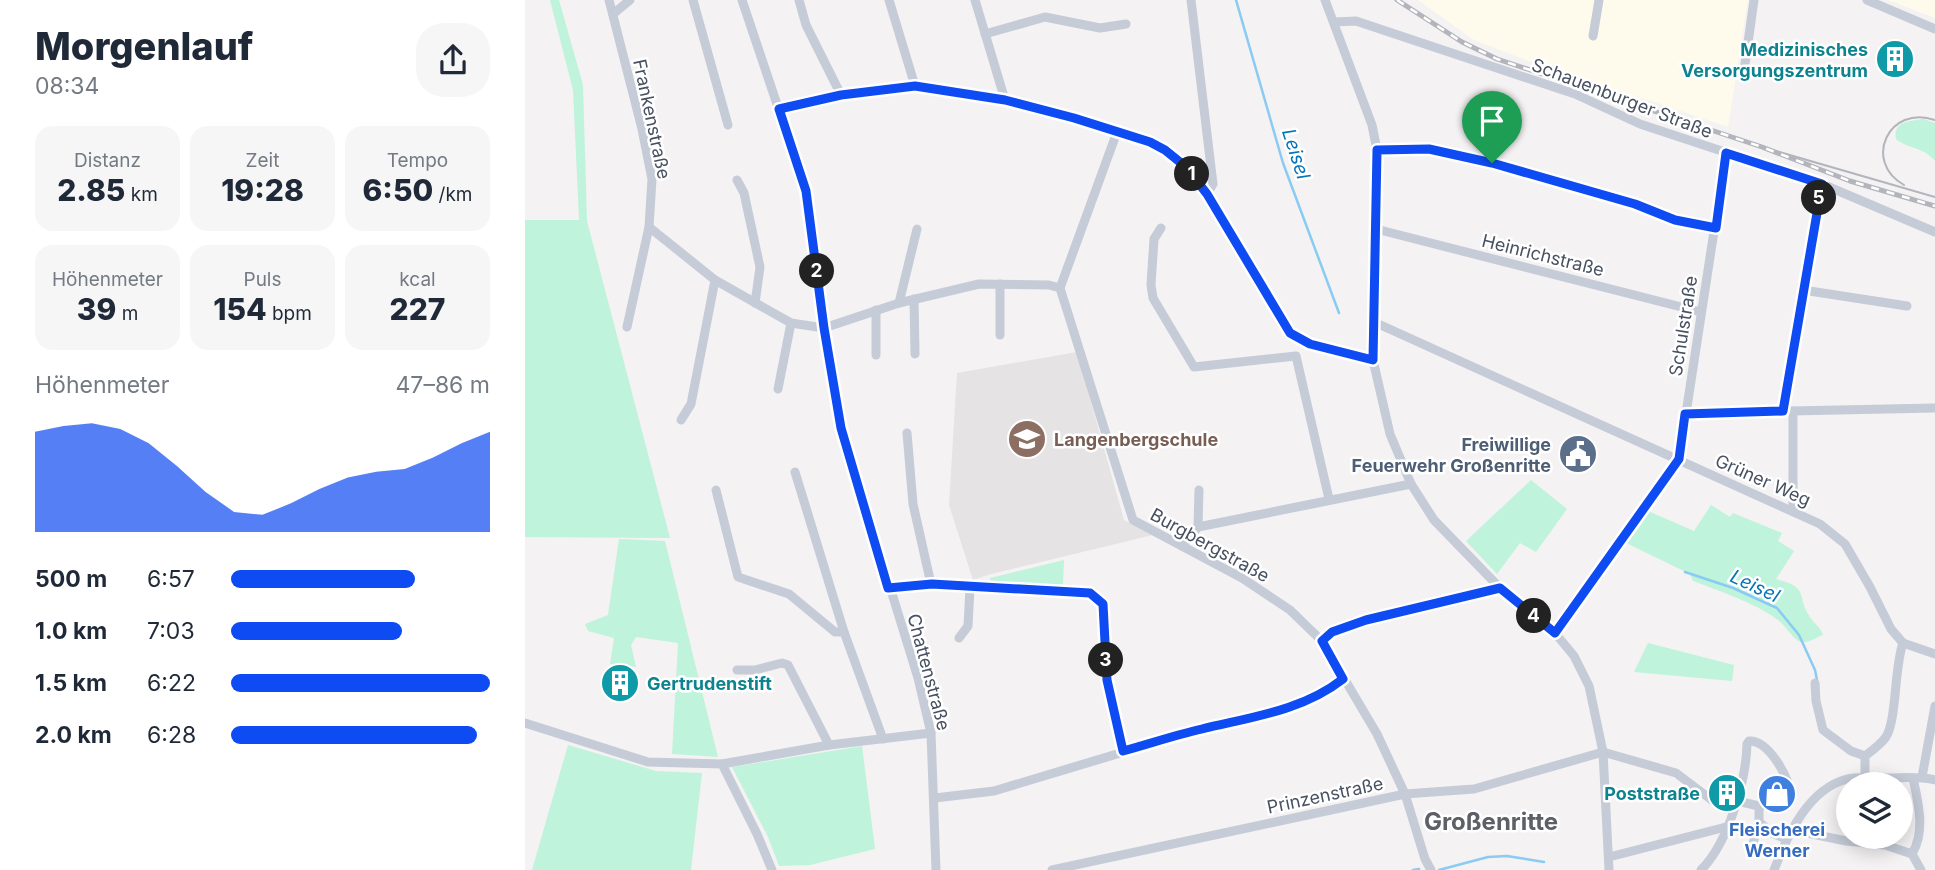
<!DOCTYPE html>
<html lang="de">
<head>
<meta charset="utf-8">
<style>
	:root { --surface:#fff; --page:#f6f6f7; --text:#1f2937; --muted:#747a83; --accent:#0e4bf2 }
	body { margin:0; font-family:Inter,sans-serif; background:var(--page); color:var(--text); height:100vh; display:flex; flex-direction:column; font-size:26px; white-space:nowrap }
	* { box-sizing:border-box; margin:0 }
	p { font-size:23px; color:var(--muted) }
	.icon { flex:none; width:38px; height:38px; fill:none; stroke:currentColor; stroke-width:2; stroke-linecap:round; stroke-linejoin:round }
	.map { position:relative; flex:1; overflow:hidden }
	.side { display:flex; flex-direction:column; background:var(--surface); width:525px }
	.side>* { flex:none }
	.buttons { position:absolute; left:1311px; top:772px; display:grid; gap:14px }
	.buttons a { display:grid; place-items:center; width:77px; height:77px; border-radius:50%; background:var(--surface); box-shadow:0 4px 18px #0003; font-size:35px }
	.pin { position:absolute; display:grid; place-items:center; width:60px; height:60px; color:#fff; margin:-72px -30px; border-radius:50% 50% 50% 0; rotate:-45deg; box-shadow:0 0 7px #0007 }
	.pin .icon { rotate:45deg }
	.km { position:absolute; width:35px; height:35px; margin:-18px; border-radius:50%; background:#222; color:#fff; font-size:19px; line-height:35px; text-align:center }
	.round { display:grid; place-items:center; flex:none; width:74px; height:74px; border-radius:28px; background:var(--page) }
	.overview { display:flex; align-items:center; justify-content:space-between; height:119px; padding:0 35px }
	h1 { font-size:38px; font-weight:800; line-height:52px }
	.metrics { display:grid; grid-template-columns:repeat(3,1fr); gap:10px; height:119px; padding:7px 35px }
	.metrics div { display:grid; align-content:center; border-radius:18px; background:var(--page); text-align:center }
	.metrics b { font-size:30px; font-weight:800 }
	.metrics small { font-size:19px; font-weight:400 }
	.metrics p { font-size:19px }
	.chart { height:196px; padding:14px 35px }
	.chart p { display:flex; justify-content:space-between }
	.chart svg { width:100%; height:126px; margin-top:7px; fill:var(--accent); opacity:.7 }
	ul { padding:0 35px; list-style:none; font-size:23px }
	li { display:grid; grid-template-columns:112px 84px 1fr; align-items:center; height:52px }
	li i { height:18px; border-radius:9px; background:var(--accent) }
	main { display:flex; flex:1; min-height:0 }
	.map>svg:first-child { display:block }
</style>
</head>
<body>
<main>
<section class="side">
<div class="overview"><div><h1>Morgenlauf</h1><p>08:34</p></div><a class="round"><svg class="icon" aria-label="share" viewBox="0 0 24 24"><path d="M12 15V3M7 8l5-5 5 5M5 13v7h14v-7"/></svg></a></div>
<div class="metrics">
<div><p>Distanz</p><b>2.85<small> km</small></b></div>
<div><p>Zeit</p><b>19:28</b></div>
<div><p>Tempo</p><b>6:50<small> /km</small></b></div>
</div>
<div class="metrics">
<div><p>Höhenmeter</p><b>39<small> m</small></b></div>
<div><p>Puls</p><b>154<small> bpm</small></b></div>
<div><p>kcal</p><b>227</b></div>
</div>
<div class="chart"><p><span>Höhenmeter</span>47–86 m</p>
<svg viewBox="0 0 160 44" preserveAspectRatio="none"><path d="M0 44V9L10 7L20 6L30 8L40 13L50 21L60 30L70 37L80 38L90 34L100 29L110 25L120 23L130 22L140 18L150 13L160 9V44z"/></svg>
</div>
<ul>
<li><b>500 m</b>6:57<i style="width:71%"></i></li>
<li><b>1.0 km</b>7:03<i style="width:66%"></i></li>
<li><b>1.5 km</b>6:22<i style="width:100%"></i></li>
<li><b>2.0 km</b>6:28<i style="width:95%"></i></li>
</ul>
</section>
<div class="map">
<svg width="1410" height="870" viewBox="0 0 1410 870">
	<rect width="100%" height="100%" fill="#f4f2f2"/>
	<!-- commercial -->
	<g fill="#fefbec">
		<polygon points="893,0 1223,0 1203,127 1129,102 1066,85 949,40"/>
		<polygon points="1363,0 1410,0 1410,18"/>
	</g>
	<!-- education -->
	<polygon fill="#e5e3e4" points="552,352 599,520 628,535 466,574 448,580 424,505 432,373"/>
	<!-- green -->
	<g fill="#bff3dc">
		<polygon points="25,0 34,0 58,85 62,221 145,538 0,537 0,220 54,220 48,90"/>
		<path d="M 1399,119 L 1410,123 L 1410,161 C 1399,147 1383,149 1371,139 C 1368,121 1385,121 1399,119 Z"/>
		<polygon points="1006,480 1042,509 1011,552 995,543 972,574 941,541"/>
		<path d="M 1186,505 L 1205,517 L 1208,513 L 1257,533 L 1253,541 L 1269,551 L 1251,579 C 1286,588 1270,595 1285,617 C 1290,625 1295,626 1298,635 C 1290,638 1280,646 1272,640 C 1265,635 1261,626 1253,620 C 1228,602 1197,592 1168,581 L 1165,574 L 1099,542 L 1123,511 L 1169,531 Z"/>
		<polygon points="94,539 140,541 193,757 147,754 153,643 111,637 106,645 111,667 85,664 89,638 63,631 60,624 83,615"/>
		<polygon points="539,560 538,585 465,582 465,578"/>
		<polygon points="1123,643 1209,665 1207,681 1109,672"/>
		<polygon points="43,745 131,771 177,773 166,870 7,870"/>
		<polygon points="337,746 350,849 285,865 254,866 243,837 207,767"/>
	</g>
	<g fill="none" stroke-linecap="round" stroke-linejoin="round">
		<!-- stream -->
		<g stroke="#89cbf2" stroke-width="2.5">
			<polyline points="711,0 758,163 814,313"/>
			<polyline points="1160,572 1208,588 1252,608 1274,635 1290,670 1292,680"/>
			<polyline points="888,870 894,869"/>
			<polyline points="914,870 963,857 982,856 1019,862"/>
		</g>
		<!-- minor -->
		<g stroke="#c5cbd7" stroke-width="9">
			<polyline points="84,0 117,129 127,179 124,227 102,327"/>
			<polyline points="168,0 203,125"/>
			<polyline points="217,0 281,191 299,328 316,428 393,678 406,733 411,870"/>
			<polyline points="274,0 281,25 316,95"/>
			<polyline points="364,0 390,86"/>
			<polyline points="450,0 480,100 549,118 611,138 640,150 649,157 682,194 765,333 785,344 848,360"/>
			<polyline points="666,0 688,184 682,194"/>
			<polyline points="800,0 847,125 852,150 848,360 865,434 886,484 909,520 975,588 1030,633 1049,656 1064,686 1078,752 1084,870"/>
			<polyline points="1342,0 1410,29"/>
			<polyline points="88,14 105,0"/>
			<polyline points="809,22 831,21 1050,94 1115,124 1297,184 1410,232"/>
			<polyline points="460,34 520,17 575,28 601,24"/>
			<polyline points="1068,36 1074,0"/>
			<polyline points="1218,78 1229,0"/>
			<polyline points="254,109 316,95 390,86 480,100"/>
			<polyline points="592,132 535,288 608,520 717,578 765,610 797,641 852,734 880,794 900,859 906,870"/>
			<polyline points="852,150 904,149 967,163 1110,204 1150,220 1191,228"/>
			<polyline points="212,180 219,193 235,267 230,303"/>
			<polyline points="124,227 190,280 266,323 299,328 374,303 454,284 524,285 535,288"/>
			<polyline points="636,228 629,239 626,285 628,298 669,367 771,356 804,499"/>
			<polyline points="851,229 1176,312"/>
			<polyline points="475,284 475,335"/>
			<polyline points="1278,290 1382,306"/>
			<polyline points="389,299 390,354"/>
			<polyline points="374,303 392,229"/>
			<polyline points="351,310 351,355"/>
			<polyline points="849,322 1295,524 1320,544 1345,587 1366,629 1378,643 1410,654"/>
			<polyline points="253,389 266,323"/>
			<polyline points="1258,411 1297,184"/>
			<polyline points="1268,411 1268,510"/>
			<polyline points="1160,413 1410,408"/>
			<polyline points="156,420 166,404 190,280"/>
			<polyline points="382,433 388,504 406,584"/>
			<polyline points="270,472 319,632 358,739"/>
			<polyline points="191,490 213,577 264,594 310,632 319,632"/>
			<polyline points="673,527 674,490"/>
			<polyline points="657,546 673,527 886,484"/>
			<polyline points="363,588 406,584 565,593 578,604 582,680 598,751"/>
			<polyline points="1030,633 1154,459 1201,153"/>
			<polyline points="434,638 443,626 445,587"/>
			<polyline points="797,641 807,632 841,620 975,588"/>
			<polyline points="212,670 230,670 257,663 263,665 304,745"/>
			<polyline points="1290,683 1291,701 1298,730 1326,751 1340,756"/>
			<polyline points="0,723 123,762 197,764 232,834 247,870"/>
			<polyline points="1078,752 1151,773 1196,807 1205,807 1211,803"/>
			<polyline points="197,764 304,745 406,733"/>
			<polyline points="1397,777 1410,706"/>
			<path d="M 1340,778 L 1340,756 C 1348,750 1355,745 1361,737 C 1372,719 1369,668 1378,643"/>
			<polyline points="410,798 469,791 675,729 751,712 793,696 818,679"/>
			<polyline points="1234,806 1234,822 1247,833 1261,839"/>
			<polyline points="1268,830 1321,841 1360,845 1387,854"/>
			<polyline points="1227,847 1234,822"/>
			<path d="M 1387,854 C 1401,831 1393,802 1388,778"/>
			<polyline points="1387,854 1396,870"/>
			<polyline points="1084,857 1201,827"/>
			<polyline points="527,870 880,794 949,789 1078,752"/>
			<path d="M 1176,870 C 1203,843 1221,782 1222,744 L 1224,741 C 1244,740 1266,780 1266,797 L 1263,801 L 1234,806 L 1212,801"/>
			<path d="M 1249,870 C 1262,836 1283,789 1322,779 C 1334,776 1348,778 1361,778 C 1378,778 1394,776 1410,780"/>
		</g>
		<!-- tram -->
		<g stroke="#b3b5bc" stroke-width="2">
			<polyline points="1237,147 1410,197"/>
			<path d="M 1379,185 C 1337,161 1364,104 1410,120"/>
		</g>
		<defs>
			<polyline id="rail" points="872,0 937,42 972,59 1237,147 1325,181 1410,206"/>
		</defs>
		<!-- rail casing -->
		<use href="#rail" stroke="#b3b5bc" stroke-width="5"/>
		<!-- rail -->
		<use href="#rail" stroke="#fff" stroke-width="2.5" stroke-dasharray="8" stroke-linecap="butt"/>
	</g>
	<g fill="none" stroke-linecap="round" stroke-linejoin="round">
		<defs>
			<path id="route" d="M 390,86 L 480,100 L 549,118 L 625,142 L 640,150 L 661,167 L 682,194 L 765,333 L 785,344 L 848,360 L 852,150 L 904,149 L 967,163 L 1110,204 L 1150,220 L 1191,228 L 1201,153 L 1297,184 L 1258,411 L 1160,414 L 1154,459 L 1030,633 L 975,588 L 841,620 L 807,632 L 797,641 L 818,679 C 777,711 726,717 677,729 C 650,735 624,744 598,751 L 582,680 L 578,604 L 565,593 L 407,584 L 363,588 L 316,428 L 299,328 L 281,191 L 254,109 L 316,95 Z"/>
		</defs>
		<!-- route casing -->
		<use href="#route" stroke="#fff" stroke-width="14"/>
		<!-- route -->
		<use href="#route" stroke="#0e4bf2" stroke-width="9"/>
	</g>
	<!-- icons -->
	<defs>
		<symbol id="building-disc" viewBox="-11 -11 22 22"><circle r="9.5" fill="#0f9aa8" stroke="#fff"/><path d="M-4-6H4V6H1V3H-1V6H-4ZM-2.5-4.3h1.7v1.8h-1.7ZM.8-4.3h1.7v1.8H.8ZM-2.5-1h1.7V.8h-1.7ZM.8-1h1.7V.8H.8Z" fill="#fff"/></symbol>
		<symbol id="school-disc" viewBox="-11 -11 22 22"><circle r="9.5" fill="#8d6e63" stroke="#fff"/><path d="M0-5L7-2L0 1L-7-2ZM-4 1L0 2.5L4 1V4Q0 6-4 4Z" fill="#fff"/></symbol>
		<symbol id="civic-disc" viewBox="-11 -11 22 22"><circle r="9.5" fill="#5c6f8a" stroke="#fff"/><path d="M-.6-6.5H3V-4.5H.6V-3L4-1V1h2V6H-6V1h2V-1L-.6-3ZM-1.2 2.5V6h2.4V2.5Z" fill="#fff"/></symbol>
		<symbol id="shop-disc" viewBox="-11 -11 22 22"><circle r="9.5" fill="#3f7fe0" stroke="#fff"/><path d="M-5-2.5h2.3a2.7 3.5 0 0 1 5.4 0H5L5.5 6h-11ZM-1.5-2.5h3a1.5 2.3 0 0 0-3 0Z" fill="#fff"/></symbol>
	</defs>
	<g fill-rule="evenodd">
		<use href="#building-disc" x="1348" y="37" width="44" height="44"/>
		<use href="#school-disc" x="480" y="417" width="44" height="44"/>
		<use href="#civic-disc" x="1031" y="432" width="44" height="44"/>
		<use href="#building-disc" x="73" y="661" width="44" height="44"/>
		<use href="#building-disc" x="1180" y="771" width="44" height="44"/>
		<use href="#shop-disc" x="1230" y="772" width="44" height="44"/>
	</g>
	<g text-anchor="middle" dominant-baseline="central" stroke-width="5" stroke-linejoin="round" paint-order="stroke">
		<!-- culture labels -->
		<g font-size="18" font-weight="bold" fill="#0d838f" stroke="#fff" text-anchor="end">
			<text x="1343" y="49">Medizinisches<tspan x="1343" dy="21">Versorgungszentrum</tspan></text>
			<text x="122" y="683" text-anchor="start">Gertrudenstift</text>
			<text x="1175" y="793">Poststraße</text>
		</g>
		<!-- street labels -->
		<g font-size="18" fill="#485161" stroke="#fff">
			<text transform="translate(1097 98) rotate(21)">Schauenburger Straße</text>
			<text transform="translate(127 119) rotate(78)">Frankenstraße</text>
			<text transform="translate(1018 255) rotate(14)">Heinrichstraße</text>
			<text transform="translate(1158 326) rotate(-81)">Schulstraße</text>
			<text transform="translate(1238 480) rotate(24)">Grüner Weg</text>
			<text transform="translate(685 545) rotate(29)">Burgbergstraße</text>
			<text transform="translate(404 672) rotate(75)">Chattenstraße</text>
			<text transform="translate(800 795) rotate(-12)">Prinzenstraße</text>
		</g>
		<!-- education labels -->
		<g font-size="18" font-weight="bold" fill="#785e54" stroke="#fff" text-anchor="start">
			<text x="529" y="439">Langenbergschule</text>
		</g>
		<!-- service labels -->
		<g font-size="18" font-weight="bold" fill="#4e5e75" stroke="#fff" text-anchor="end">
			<text x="1026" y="444">Freiwillige<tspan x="1026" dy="21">Feuerwehr Großenritte</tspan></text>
		</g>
		<!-- shop labels -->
		<g font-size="18" font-weight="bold" fill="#366cbe" stroke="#fff">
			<text x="1252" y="829">Fleischerei<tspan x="1252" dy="21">Werner</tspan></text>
		</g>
		<!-- water labels -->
		<g font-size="19" font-style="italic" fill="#0374b9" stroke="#fff">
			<text transform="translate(771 154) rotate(72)">Leisel</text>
			<text transform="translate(1230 586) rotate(25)">Leisel</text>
		</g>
		<!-- district labels -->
		<g font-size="24" font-weight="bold" fill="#5d6067" stroke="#fff">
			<text x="966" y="821">Großenritte</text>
		</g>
	</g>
</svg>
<div class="buttons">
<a><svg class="icon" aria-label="layers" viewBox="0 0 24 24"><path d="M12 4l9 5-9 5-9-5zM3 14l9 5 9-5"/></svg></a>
</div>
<div class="pin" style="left:967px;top:163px;background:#1e9e55"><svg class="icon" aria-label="arrive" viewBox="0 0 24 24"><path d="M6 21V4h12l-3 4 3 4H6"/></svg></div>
<b class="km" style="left:667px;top:174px">1</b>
<b class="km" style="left:292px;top:271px">2</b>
<b class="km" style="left:581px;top:660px">3</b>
<b class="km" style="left:1009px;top:616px">4</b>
<b class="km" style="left:1294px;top:198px">5</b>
</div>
</main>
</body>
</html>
